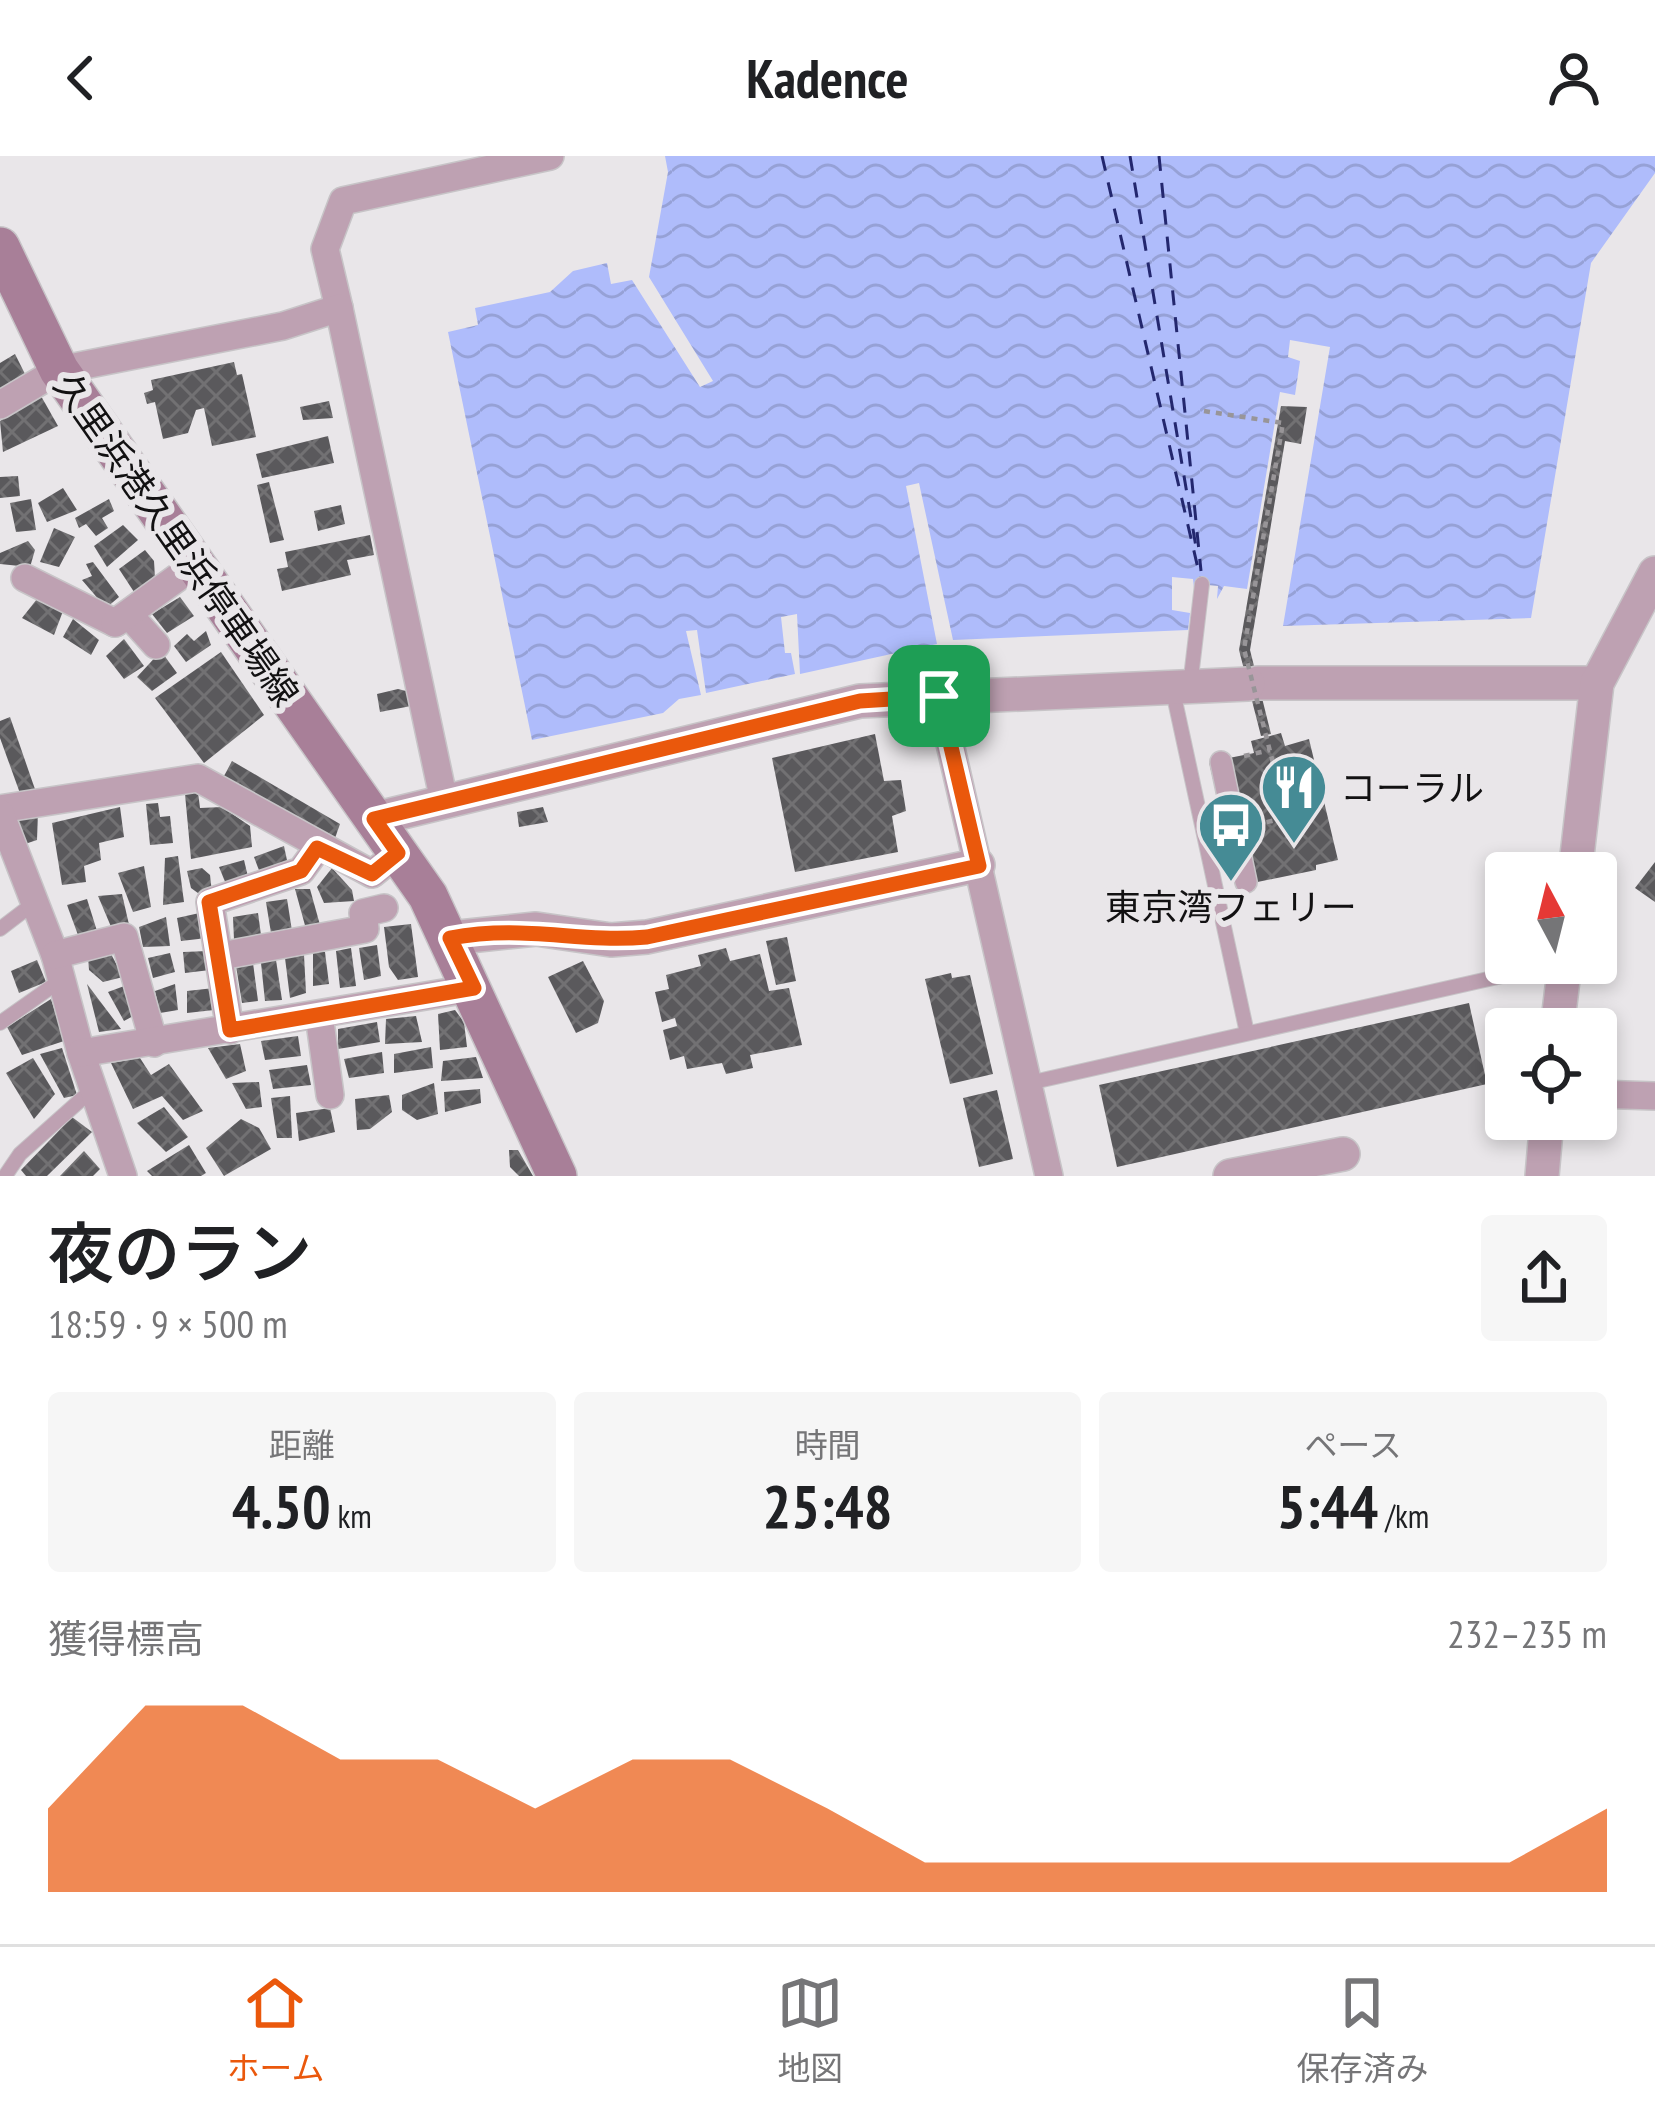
<!DOCTYPE html>
<html lang="ja">
<head>
<meta charset="utf-8">
<style>
	:root { --surface:#fff; --page:#f6f6f6; --text:#202124; --muted:#757577; --line:#e0e0e0; --accent:#ea580c }
	body { margin:0; font-family:"PT Sans Narrow","Noto Sans JP",sans-serif; background:var(--page); color:var(--text); height:100vh; display:flex; flex-direction:column; font-size:45px; white-space:nowrap }
	* { box-sizing:border-box; margin:0 }
	p { font-size:39px; color:var(--muted) }
	.icon { flex:none; width:66px; height:66px; fill:none; stroke:currentColor; stroke-width:2; stroke-linecap:round; stroke-linejoin:round }
	.map { position:relative; height:1020px; overflow:hidden }
	.drawer { display:flex; flex-direction:column; background:var(--surface); flex:1 }
	.drawer>* { flex:none }
	.needle { width:78px; rotate:353deg }
	.fabs { position:absolute; left:1485px; top:696px; display:grid; gap:24px }
	.fabs a { display:grid; place-items:center; width:132px; height:132px; border-radius:12px; background:var(--surface); box-shadow:0 6px 18px #0003; font-size:60px }
	.pin { position:absolute; display:grid; place-items:center; width:102px; height:102px; color:#fff; margin:-51px; border-radius:24px; box-shadow:0 6px 18px #0006 }
	.round { display:grid; place-items:center; flex:none; width:126px; height:126px; border-radius:12px; background:var(--page) }
	.headline { display:flex; align-items:center; justify-content:space-between; height:204px; padding:0 48px }
	h1 { font-size:66px; font-weight:600; line-height:90px }
	.metrics { display:grid; grid-template-columns:repeat(3,1fr); gap:18px; height:204px; padding:12px 48px }
	.metrics div { display:grid; align-content:center; border-radius:12px; background:var(--page); text-align:center }
	.metrics b { font-size:60px; font-weight:600 }
	.metrics small { font-size:33px; font-weight:400 }
	.metrics p { font-size:33px }
	.chart { height:336px; padding:24px 48px }
	.chart p { display:flex; justify-content:space-between }
	.chart svg { width:100%; height:216px; margin-top:12px; fill:var(--accent); opacity:.7 }
	header { display:flex; justify-content:space-between; align-items:center; height:156px; padding:0 48px; background:var(--surface); font-size:54px; font-weight:600 }
	.dock { display:flex; justify-content:space-around; align-items:center; height:168px; border-top:3px solid var(--line); background:var(--surface); font-size:33px; color:var(--muted) }
	.dock a { display:grid; justify-items:center; gap:6px }
	.dock .selected { color:var(--accent) }
	.map>svg:first-child { display:block }
</style>
</head>
<body>
<header><svg class="icon" aria-label="back" viewBox="0 0 24 24"><path d="M15 5l-7 7 7 7"/></svg>Kadence<svg class="icon" aria-label="person" viewBox="0 0 24 24"><circle cx="12" cy="8" r="4"/><path d="M4 21q1-7 8-7t8 7"/></svg></header>
<div class="map">
<svg width="1655" height="1020" viewBox="0 0 1655 1020">
	<defs>
		<pattern id="water-waves" width="16" height="10" patternUnits="userSpaceOnUse" patternTransform="scale(3)"><rect width="16" height="10" fill="#afbcfb"/><path d="M0 5q4-4 8 0t8 0" fill="none" stroke="#96a1d6"/></pattern>
		<pattern id="building-cross-hatch" width="8" height="8" patternUnits="userSpaceOnUse" patternTransform="scale(3)"><rect width="8" height="8" fill="#5a595c"/><path d="M0 0l8 8M0 8l8-8" fill="none" stroke="#727173"/></pattern>
	</defs>
	<rect width="100%" height="100%" fill="#e9e6e9"/>
	<!-- water -->
	<polygon fill="url(#water-waves)" points="665,0 1655,0 1655,17 1591,107 1531,462 1283,470 1330,191 1290,184 1288,201 1300,205 1295,239 1280,236 1247,433 1224,430 1217,443 1218,430 1198,428 1195,441 1193,423 1172,421 1172,454 1190,457 1188,474 953,484 919,327 906,330 937,488 800,518 797,458 781,461 785,497 791,497 795,518 706,537 697,474 686,475 701,539 679,543 663,557 532,584 448,176 478,169 475,152 550,136 573,115 607,107 611,128 632,124 700,231 713,225 649,121 668,16"/>
	<g fill="none" stroke-linecap="round" stroke-linejoin="round">
		<!-- ferry -->
		<g stroke="#23276e" stroke-width="3" stroke-dasharray="15 12" stroke-linecap="butt">
			<polyline points="1102,0 1200,421"/>
			<polyline points="1130,0 1197,397"/>
			<polyline points="1159,0 1201,415"/>
		</g>
	</g>
	<!-- building -->
	<g fill="url(#building-cross-hatch)">
		<polygon points="15,198 27,222 0,240 0,207"/>
		<polygon points="234,206 237,219 242,218 256,281 212,290 204,252 196,254 188,277 163,283 155,246 147,248 144,237 153,234 151,224"/>
		<polygon points="41,240 58,270 3,296 0,265"/>
		<polygon points="329,245 333,262 303,264 300,251"/>
		<polygon points="1281,250 1307,251 1301,288 1285,285 1250,494 1271,578 1261,580 1239,494"/>
		<polygon points="328,280 334,307 262,322 256,298"/>
		<polygon points="18,320 20,340 0,342 0,321"/>
		<polygon points="269,326 284,384 270,387 257,329"/>
		<polygon points="63,332 77,354 47,366 38,347"/>
		<polygon points="31,343 36,374 16,376 10,347"/>
		<polygon points="109,343 114,355 102,362 108,372 96,380 86,368 79,372 75,362"/>
		<polygon points="341,349 345,368 318,375 314,355"/>
		<polygon points="123,369 138,384 107,411 94,390"/>
		<polygon points="54,372 75,381 59,411 40,406"/>
		<polygon points="370,379 374,399 347,404 351,419 282,435 277,413 288,411 285,396"/>
		<polygon points="28,385 35,394 30,411 0,408 0,397"/>
		<polygon points="145,394 154,405 155,422 136,439 119,413"/>
		<polygon points="93,406 119,441 106,452 82,424 92,420 86,408"/>
		<polygon points="180,441 194,460 167,477 152,458"/>
		<polygon points="37,443 63,455 54,479 22,462"/>
		<polygon points="73,463 99,484 91,499 63,481"/>
		<polygon points="206,475 211,489 186,506 174,490 187,478 194,485"/>
		<polygon points="124,483 144,510 124,523 106,500"/>
		<polygon points="161,495 177,517 152,535 137,521"/>
		<polygon points="221,496 264,559 204,607 155,542"/>
		<polygon points="398,533 406,535 411,550 380,556 377,538"/>
		<polygon points="10,561 37,639 21,640 0,582 0,565"/>
		<polygon points="1281,577 1285,590 1309,583 1338,704 1316,709 1316,714 1238,730 1209,606 1254,597 1251,585"/>
		<polygon points="875,578 884,625 901,624 906,655 892,660 898,696 795,716 772,602"/>
		<polygon points="232,605 340,668 334,685 224,620"/>
		<polygon points="198,636 200,652 222,651 250,670 252,691 191,703 185,638"/>
		<polygon points="158,647 160,661 170,660 173,687 150,689 146,648"/>
		<polygon points="120,651 124,681 99,687 101,704 84,710 86,726 62,729 52,667"/>
		<polygon points="543,651 548,666 519,671 517,656"/>
		<polygon points="38,656 37,684 25,688 14,659"/>
		<polygon points="284,690 288,709 260,717 254,701"/>
		<polygon points="178,700 184,746 163,749 165,702"/>
		<polygon points="244,704 249,725 226,728 219,711"/>
		<polygon points="1655,706 1655,746 1635,732"/>
		<polygon points="144,710 151,751 133,756 118,717"/>
		<polygon points="202,712 210,719 212,737 202,740 191,732 187,715"/>
		<polygon points="332,712 352,734 354,745 324,747 317,731"/>
		<polygon points="295,733 310,733 320,769 306,773"/>
		<polygon points="122,738 130,773 112,773 98,740"/>
		<polygon points="87,743 97,775 78,779 67,749"/>
		<polygon points="287,743 292,775 271,777 266,746"/>
		<polygon points="204,756 207,782 181,785 177,762"/>
		<polygon points="258,757 261,779 234,784 233,761"/>
		<polygon points="166,761 170,790 143,791 139,771"/>
		<polygon points="411,768 418,821 398,824 389,811 384,771"/>
		<polygon points="787,781 796,825 776,829 766,785"/>
		<polygon points="377,789 381,820 364,824 359,792"/>
		<polygon points="351,792 356,830 340,832 336,795"/>
		<polygon points="726,792 730,805 760,798 769,835 789,832 802,889 750,899 753,912 726,918 722,907 687,913 684,900 670,904 663,874 677,870 675,862 662,866 655,836 669,833 666,819 701,810 698,799"/>
		<polygon points="208,795 210,814 185,817 183,796"/>
		<polygon points="110,796 123,821 103,826 89,814 88,801"/>
		<polygon points="313,796 325,796 329,828 313,830"/>
		<polygon points="170,797 175,816 153,822 148,802"/>
		<polygon points="304,799 306,837 290,842 285,802"/>
		<polygon points="37,804 46,826 19,837 11,815"/>
		<polygon points="276,804 282,844 265,845 261,807"/>
		<polygon points="583,805 604,845 598,867 576,877 548,821"/>
		<polygon points="253,807 258,845 242,847 236,810"/>
		<polygon points="951,817 952,822 970,819 993,918 950,928 925,823"/>
		<polygon points="87,828 121,873 99,876"/>
		<polygon points="175,828 178,854 160,857 155,835"/>
		<polygon points="127,829 135,859 124,865 108,836"/>
		<polygon points="214,832 214,854 187,857 187,835"/>
		<polygon points="51,843 64,885 22,899 7,871"/>
		<polygon points="1469,847 1487,928 1117,1011 1099,929"/>
		<polygon points="455,854 464,866 467,891 440,894 438,858"/>
		<polygon points="416,860 422,886 385,888 386,863"/>
		<polygon points="377,866 380,886 338,893 338,873"/>
		<polygon points="298,880 301,900 265,904 261,885"/>
		<polygon points="240,888 246,915 226,923 208,892"/>
		<polygon points="431,891 433,912 394,917 394,898"/>
		<polygon points="62,892 77,939 64,942 40,898"/>
		<polygon points="382,896 384,917 349,922 344,903"/>
		<polygon points="476,901 483,922 441,925 443,905"/>
		<polygon points="33,902 55,938 34,963 6,917"/>
		<polygon points="140,902 151,919 169,908 203,955 183,964 162,940 133,953 111,907"/>
		<polygon points="307,909 311,929 273,933 269,914"/>
		<polygon points="259,926 262,951 246,953 232,927"/>
		<polygon points="434,927 438,958 417,964 402,954 402,939"/>
		<polygon points="480,933 481,947 445,956 444,936"/>
		<polygon points="997,934 1013,1003 979,1011 963,942"/>
		<polygon points="389,939 392,956 370,973 357,974 355,943"/>
		<polygon points="290,940 292,982 277,982 271,942"/>
		<polygon points="164,951 188,981 166,996 137,967"/>
		<polygon points="330,952 335,976 299,985 296,957"/>
		<polygon points="72,961 92,976 47,1020 26,1020 21,1014"/>
		<polygon points="241,963 259,972 271,993 224,1020 206,992"/>
		<polygon points="189,989 206,1017 201,1020 152,1020 147,1015"/>
		<polygon points="509,994 518,994 533,1020 519,1020 510,1011"/>
		<polygon points="84,995 100,1013 93,1020 60,1020"/>
	</g>
	<g fill="none" stroke-linecap="round" stroke-linejoin="round">
		<defs>
			<g id="service">
				<polyline points="1190,530 1202,428"/>
				<polyline points="1172,531 1247,877"/>
				<polyline points="0,773 34,747"/>
				<polyline points="0,867 61,824"/>
				<polyline points="1029,927 1559,807"/>
				<polyline points="5,1020 20,998 94,932"/>
			</g>
			<polyline id="pedestrian" points="1221,606 1246,726"/>
			<g id="minor">
				<polyline points="339,152 325,93 343,45 550,0"/>
				<polyline points="0,249 59,214 283,170 339,152 444,645"/>
				<polyline points="25,422 115,467 129,459 156,489"/>
				<polyline points="115,467 192,411"/>
				<polyline points="939,540 1049,1020"/>
				<polyline points="0,653 198,622 372,718 398,697"/>
				<polyline points="0,657 55,799 81,897 123,1020"/>
				<polyline points="55,799 124,781 154,887"/>
				<polyline points="221,800 365,773 363,757 384,752"/>
				<polyline points="319,859 330,939"/>
				<polyline points="230,874 210,746 301,715 317,693"/>
				<polyline points="81,897 474,832"/>
				<polyline points="1596,938 1655,940"/>
			</g>
			<g id="tertiary">
				<polyline points="1258,527 1597,527"/>
				<polyline points="374,663 860,545 1248,528"/>
				<polyline points="1575,717 1597,527 1655,417"/>
				<polyline points="450,782 536,773 611,784 647,781 978,709"/>
				<polyline points="1557,873 1565,807"/>
				<polyline points="1230,1020 1343,998"/>
				<polyline points="1542,1020 1547,963"/>
			</g>
			<polyline id="secondary" points="0,91 59,214 428,740 557,1020"/>
		</defs>
		<!-- service casing -->
		<use href="#service" stroke="#c7c4c7" stroke-width="16"/>
		<!-- pedestrian casing -->
		<use href="#pedestrian" stroke="#c7c4c7" stroke-width="24"/>
		<!-- minor casing -->
		<use href="#minor" stroke="#c7c4c7" stroke-width="30"/>
		<!-- tertiary casing -->
		<use href="#tertiary" stroke="#c7c4c7" stroke-width="36"/>
		<!-- secondary casing -->
		<use href="#secondary" stroke="#c7c4c7" stroke-width="42"/>
		<!-- path -->
		<g stroke="#989598" stroke-width="4.5" stroke-dasharray="6 6" stroke-linecap="butt">
			<polyline points="1244,600 1270,594"/>
			<polyline points="1255,669 1288,661 1273,607"/>
		</g>
		<!-- service -->
		<use href="#service" stroke="#bea1b2" stroke-width="14"/>
		<!-- pedestrian -->
		<use href="#pedestrian" stroke="#bea1b2" stroke-width="21"/>
		<!-- minor -->
		<use href="#minor" stroke="#bea1b2" stroke-width="27"/>
		<!-- tertiary -->
		<use href="#tertiary" stroke="#bea1b2" stroke-width="33"/>
		<!-- secondary -->
		<use href="#secondary" stroke="#a87f98" stroke-width="39"/>
		<!-- path-bridge -->
		<polyline stroke="#989598" stroke-width="4.5" stroke-dasharray="6 6" stroke-linecap="butt" points="1204,255 1283,267 1244,493 1273,607"/>
	</g>
	<g fill="none" stroke-linecap="round" stroke-linejoin="round">
		<defs>
			<path id="route" d="M 939,540 L 979,710 L 647,781 C 576,787 525,768 450,782 L 474,832 L 230,874 L 209,746 L 301,715 L 317,692 L 372,718 L 398,697 L 374,663 L 860,545 Z"/>
		</defs>
		<!-- route casing -->
		<use href="#route" stroke="#fff" stroke-width="24"/>
		<!-- route -->
		<use href="#route" stroke="#ea580c" stroke-width="15"/>
	</g>
	<!-- icons -->
	<defs>
		<symbol id="restaurant-pin" viewBox="-11 -11 22 30"><path d="M0 17L-7.5 6A9.5 9.5 0 1 1 7.5 6Z" fill="#458b95" stroke="#e9e6e9"/><path d="M-5-6h1v4h1v-4h1v4h1v-4h1v5L-1.5 .5V6h-2V.5L-5-1ZM5-6V6H3V1.5H1.5Q1.5-4 5-6Z" fill="#fff"/></symbol>
		<symbol id="bus-pin" viewBox="-11 -11 22 30"><path d="M0 17L-7.5 6A9.5 9.5 0 1 1 7.5 6Z" fill="#458b95" stroke="#e9e6e9"/><path d="M-5-6H5V4H4V6H2V4H-2V6H-4V4H-5ZM-3.5-4V0h7V-4ZM-3.5 1.2v1.5H-2V1.2ZM2 1.2v1.5H3.5V1.2Z" fill="#fff"/></symbol>
	</defs>
	<g fill-rule="evenodd">
		<use href="#restaurant-pin" x="1256" y="593" width="76" height="104"/>
		<use href="#bus-pin" x="1193" y="631" width="76" height="104"/>
	</g>
	<g text-anchor="middle" dominant-baseline="central" stroke-width="12" stroke-linejoin="round" paint-order="stroke">
		<!-- street labels -->
		<g font-size="36" fill="#121112" stroke="#e9e6e9">
			<text transform="translate(177 383) rotate(55)">久里浜港久里浜停車場線</text>
		</g>
		<!-- poi labels -->
		<g font-size="36" fill="#121112" stroke="#e9e6e9" text-anchor="start">
			<text x="1340" y="631">コーラル</text>
			<text x="1231" y="750" text-anchor="middle">東京湾フェリー</text>
		</g>
	</g>
</svg>
<div class="fabs">
<a><svg class="needle" viewBox="-14 -14 28 28"><path d="M0-13l5 13h-10z" fill="#e53935"/><path d="M0 13l5-13h-10z" fill="#757577"/></svg></a>
<a><svg class="icon" aria-label="locate" viewBox="0 0 24 24"><circle cx="12" cy="12" r="6"/><path d="M12 2v4M12 18v4M2 12h4M18 12h4"/></svg></a>
</div>
<div class="pin" style="left:939px;top:540px;background:#1e9e55"><svg class="icon" aria-label="arrive" viewBox="0 0 24 24"><path d="M6 21V4h12l-3 4 3 4H6"/></svg></div>
</div>
<section class="drawer">
<div class="headline"><div><h1>夜のラン</h1><p>18:59 · 9 × 500 m</p></div><a class="round"><svg class="icon" aria-label="share" viewBox="0 0 24 24"><path d="M12 15V3M7 8l5-5 5 5M5 13v7h14v-7"/></svg></a></div>
<div class="metrics">
<div><p>距離</p><b>4.50<small> km</small></b></div>
<div><p>時間</p><b>25:48</b></div>
<div><p>ペース</p><b>5:44<small> /km</small></b></div>
</div>
<div class="chart"><p><span>獲得標高</span>232–235 m</p>
<svg viewBox="0 0 160 44" preserveAspectRatio="none"><path d="M0 44V27L10 6L20 6L30 17L40 17L50 27L60 17L70 17L80 27L90 38L100 38L110 38L120 38L130 38L140 38L150 38L160 27V44z"/></svg>
</div>
</section>
<nav class="dock">
<a class="selected"><svg class="icon" aria-label="home" viewBox="0 0 24 24"><path d="M3 11l9-7 9 7M6 9v11h12V9"/></svg>ホーム</a>
<a><svg class="icon" aria-label="map" viewBox="0 0 24 24"><path d="M3 6l6-2 6 2 6-2v14l-6 2-6-2-6 2zM9 4v14M15 6v14"/></svg>地図</a>
<a><svg class="icon" aria-label="saved" viewBox="0 0 24 24"><path d="M7 4h10v16l-5-4-5 4z"/></svg>保存済み</a>
</nav>
</body>
</html>
